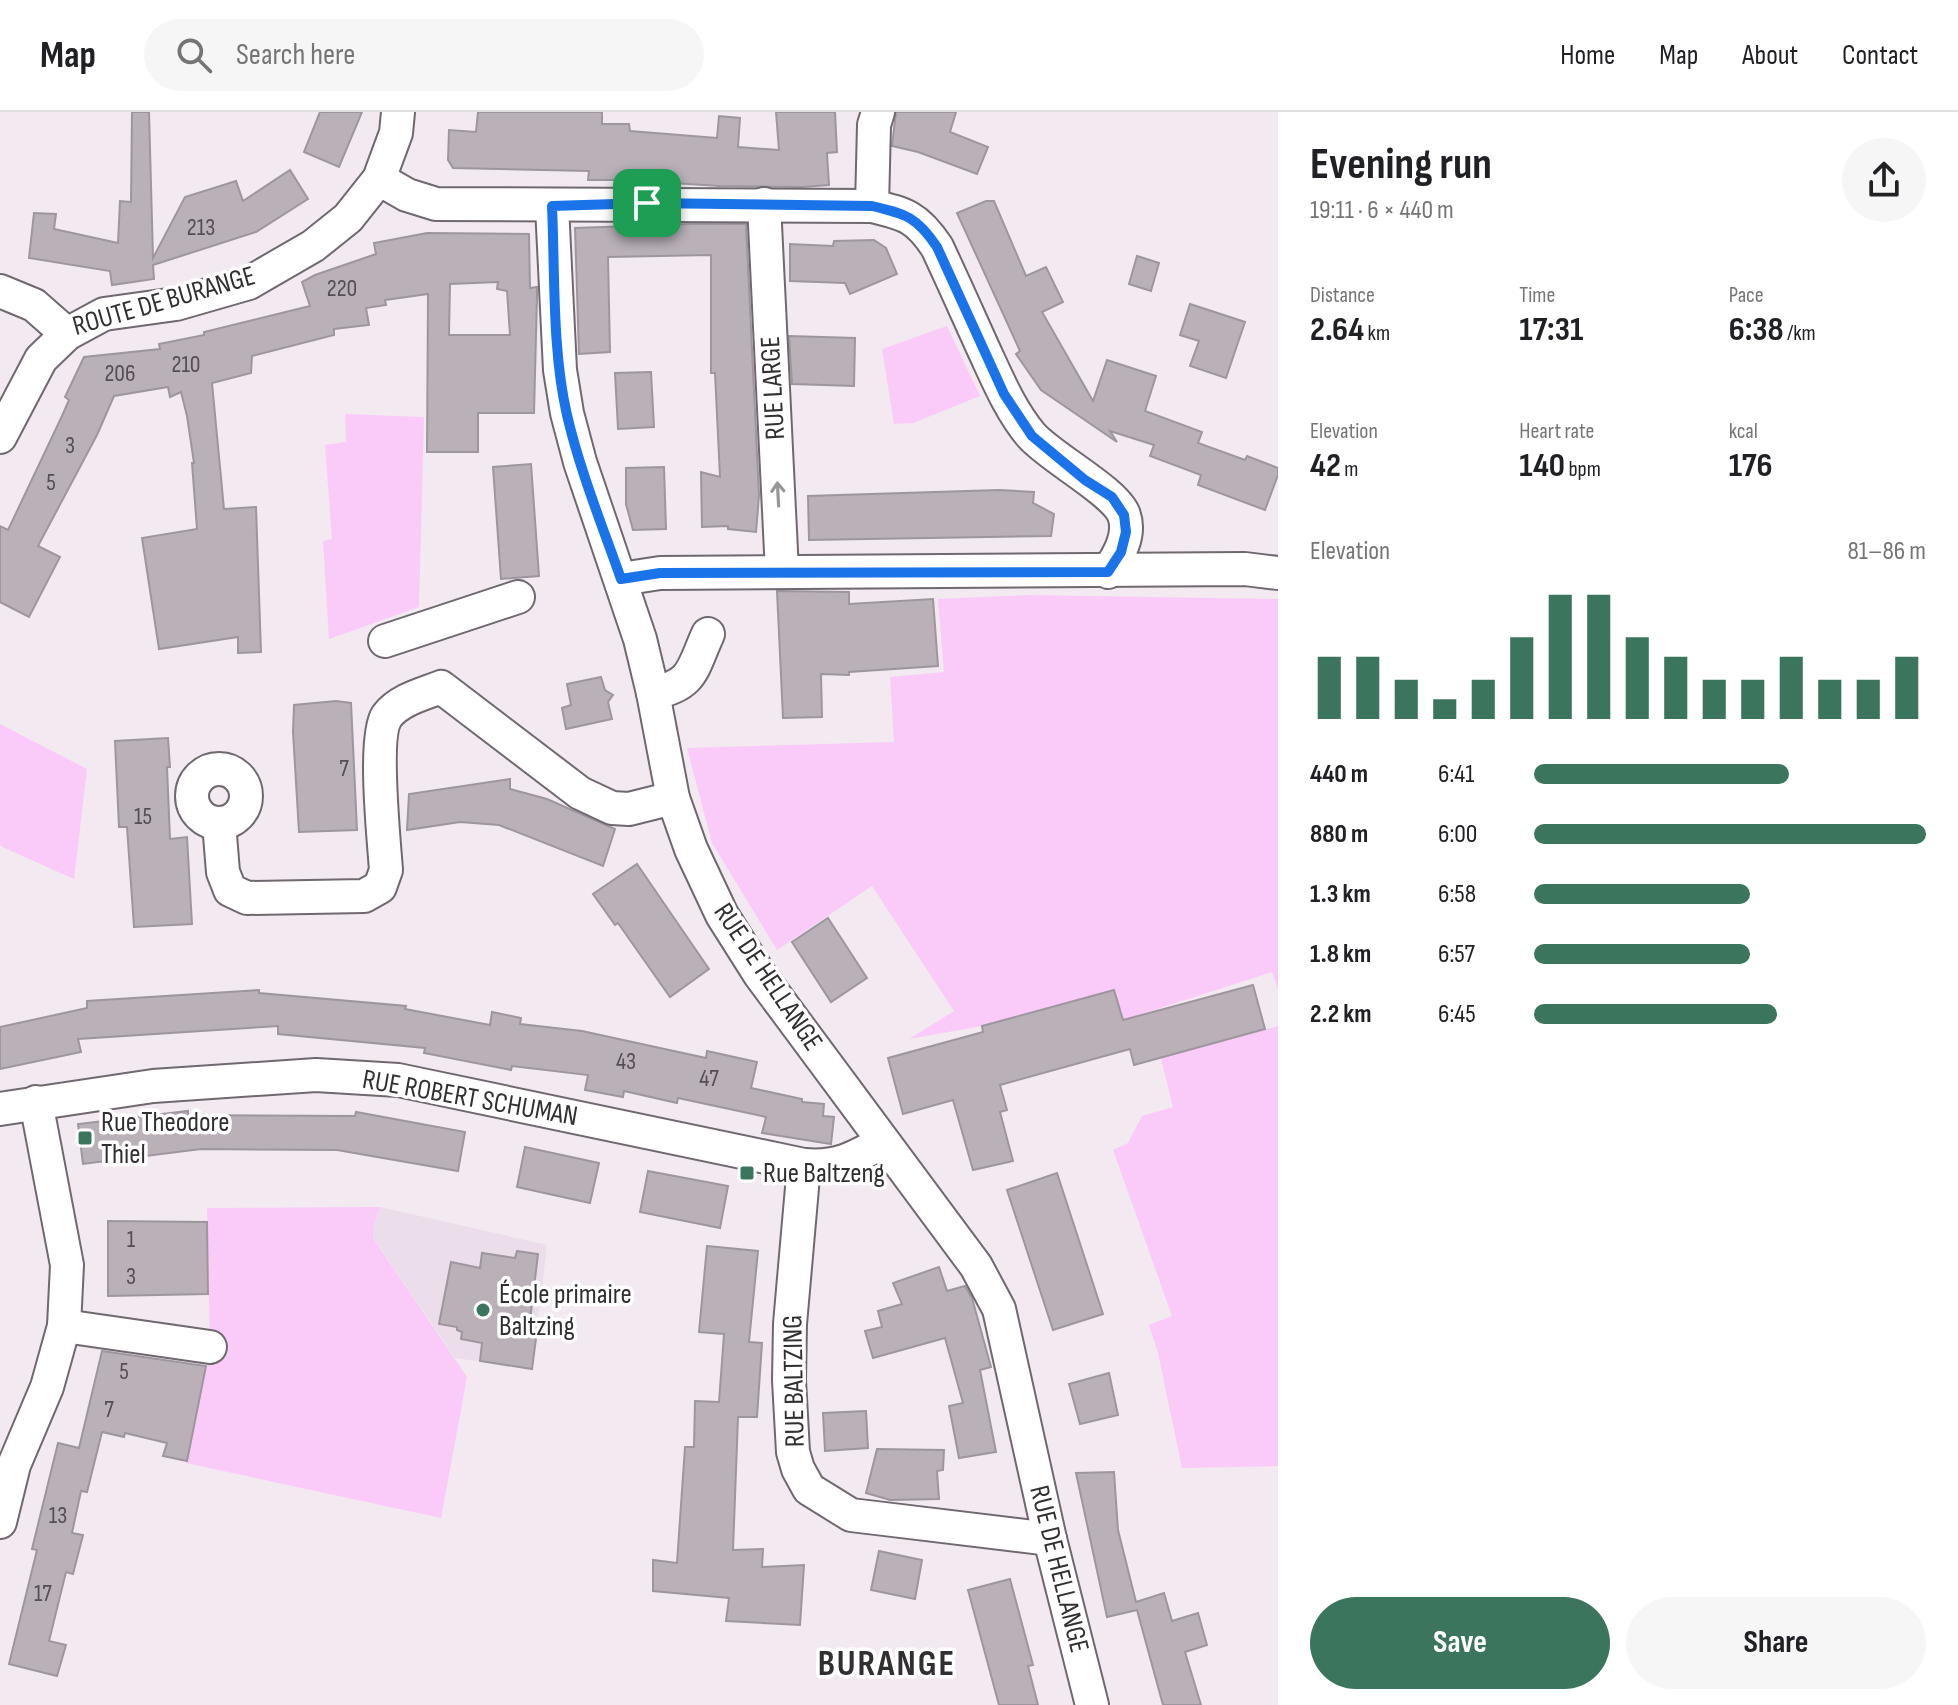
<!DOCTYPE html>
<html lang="en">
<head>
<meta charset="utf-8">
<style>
	:root { --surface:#fff; --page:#f6f6f6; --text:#202124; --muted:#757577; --line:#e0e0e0; --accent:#3b755e }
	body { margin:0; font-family:"Sofia Sans Condensed",sans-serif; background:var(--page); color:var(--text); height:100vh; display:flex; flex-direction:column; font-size:30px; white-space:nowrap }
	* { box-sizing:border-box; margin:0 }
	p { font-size:26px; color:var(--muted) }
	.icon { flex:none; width:44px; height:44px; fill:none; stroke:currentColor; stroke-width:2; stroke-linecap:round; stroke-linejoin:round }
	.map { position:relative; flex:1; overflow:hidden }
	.side { display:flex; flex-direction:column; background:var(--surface); width:680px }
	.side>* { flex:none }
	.pin { position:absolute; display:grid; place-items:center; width:68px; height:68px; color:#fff; margin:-34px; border-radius:16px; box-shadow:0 4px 12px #0006 }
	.round { display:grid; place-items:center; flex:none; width:84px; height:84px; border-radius:42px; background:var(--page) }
	.head { display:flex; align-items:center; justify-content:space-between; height:136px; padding:0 32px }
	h1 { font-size:44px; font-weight:700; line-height:60px }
	.stats { display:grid; grid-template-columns:repeat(3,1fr); gap:12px; height:136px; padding:8px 32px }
	.stats div { display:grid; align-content:center }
	.stats b { font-size:34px; font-weight:700 }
	.stats small { font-size:22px; font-weight:400 }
	.stats p { font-size:22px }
	.chart { height:224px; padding:16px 32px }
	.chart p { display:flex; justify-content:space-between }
	.chart svg { width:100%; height:144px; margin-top:8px; stroke:var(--accent); stroke-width:6 }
	.cta { display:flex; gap:16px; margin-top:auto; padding:16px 32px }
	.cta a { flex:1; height:92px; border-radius:48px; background:var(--accent); color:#fff; font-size:32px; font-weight:700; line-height:92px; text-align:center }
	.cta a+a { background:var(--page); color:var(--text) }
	ul { padding:0 32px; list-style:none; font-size:26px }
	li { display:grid; grid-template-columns:128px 96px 1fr; align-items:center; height:60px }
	li i { height:20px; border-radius:10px; background:var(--accent) }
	header { display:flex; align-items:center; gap:48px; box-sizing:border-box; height:112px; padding:0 40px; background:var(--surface); border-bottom:2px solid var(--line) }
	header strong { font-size:38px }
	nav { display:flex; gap:44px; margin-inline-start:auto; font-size:28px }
	.search { width:560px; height:72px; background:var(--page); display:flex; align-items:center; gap:20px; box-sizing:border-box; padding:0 28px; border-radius:44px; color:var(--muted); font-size:30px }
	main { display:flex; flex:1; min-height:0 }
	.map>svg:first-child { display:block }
</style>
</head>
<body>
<header>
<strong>Map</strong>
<div class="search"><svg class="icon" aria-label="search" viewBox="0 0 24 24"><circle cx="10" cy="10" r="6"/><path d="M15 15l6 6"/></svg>Search here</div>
<nav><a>Home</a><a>Map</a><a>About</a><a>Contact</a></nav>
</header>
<main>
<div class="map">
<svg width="1278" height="1593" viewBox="0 0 1278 1593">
	<rect width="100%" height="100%" fill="#f2e9f1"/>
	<!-- built -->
	<polygon fill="#ecddeb" points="380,1095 547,1133 532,1257 455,1246 373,1125 374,1112"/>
	<!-- green -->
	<g fill="#facbf8">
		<polygon points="947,214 980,284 913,311 894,312 882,237"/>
		<polygon points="345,302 424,305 419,495 329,527 323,429 332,427 325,333 346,330"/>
		<polygon points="1028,483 1278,487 1278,877 1272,860 1123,908 1114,878 982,914 909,927 954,899 872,774 777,838 712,731 687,636 894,630 890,565 944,560 938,487"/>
		<polygon points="0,612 87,657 74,767 0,734"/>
		<polygon points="1278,914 1278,1354 1182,1356 1158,1241 1149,1213 1172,1204 1113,1038 1128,1031 1142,1004 1173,995 1161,946"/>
		<polygon points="380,1095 374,1112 373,1126 467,1265 441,1406 186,1351 210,1235 207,1096"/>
	</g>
	<!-- building -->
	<g fill="#b9b0b8" stroke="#9e969e" stroke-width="2" fill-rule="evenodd">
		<polygon points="132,0 149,0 153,146 185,85 236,69 243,89 290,58 308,87 256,120 153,153 154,167 112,173 110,159 29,146 34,101 56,102 54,117 118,131 120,89 131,90"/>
		<polygon points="320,0 362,0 339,55 304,40"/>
		<polygon points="478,0 602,0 602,12 629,12 630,19 717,26 719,4 740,6 738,35 779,38 776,0 835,0 837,40 827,41 829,73 802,75 719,74 626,68 588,68 589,59 453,56 448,48 449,18 476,20"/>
		<polygon points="896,0 956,0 950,20 988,35 977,62 918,40 892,34"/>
		<polygon points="986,89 994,89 1026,164 1046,155 1063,190 1042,200 1093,289 1107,248 1156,264 1145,299 1202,320 1198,331 1245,348 1247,344 1278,356 1278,363 1265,398 1198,373 1201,363 1150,344 1154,333 1110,319 1117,330 1041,278 1016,242 1020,239 957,101"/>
		<polygon points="689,112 746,112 759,383 756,420 728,417 728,414 702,415 701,360 720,365 715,261 711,261 711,143 608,145 610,240 579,242 575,116"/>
		<path d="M 427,121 L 529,122 L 530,176 L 537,175 L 537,185 L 534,301 L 478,301 L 478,340 L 427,340 L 428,182 L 385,188 L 386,193 L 366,196 L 369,213 L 334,217 L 334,223 L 252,244 L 251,261 L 212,271 L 224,397 L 256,395 L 261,540 L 238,541 L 238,525 L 159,537 L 142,426 L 197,417 L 192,351 L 194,351 L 187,304 L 181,280 L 170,285 L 168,275 L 114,284 L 97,323 L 38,434 L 60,445 L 29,505 L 0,490 L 0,414 L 8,418 L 62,304 L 69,288 L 65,285 L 84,245 L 160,237 L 159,232 L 204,223 L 204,220 L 310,194 L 302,170 L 315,163 L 376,142 L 374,131 ZM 498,170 L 497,177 L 507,179 L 510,223 L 449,223 L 450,172 Z"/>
		<polygon points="874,128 886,136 897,162 850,182 845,171 790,169 790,132 833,134 834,129"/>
		<polygon points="1137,144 1159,151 1151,179 1129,172"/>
		<polygon points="1190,192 1245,210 1226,266 1190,254 1199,229 1180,223"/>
		<polygon points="789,224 855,226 854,274 792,272"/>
		<polygon points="651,260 654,315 618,317 615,261"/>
		<polygon points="531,352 539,464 501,467 493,355"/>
		<polygon points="664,355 666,417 633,418 626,392 626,356"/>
		<polygon points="999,378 1034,380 1033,391 1054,402 1051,424 809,428 808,384"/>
		<polygon points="777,479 849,480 849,492 933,487 938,554 849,560 849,563 821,562 822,605 783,606"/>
		<polygon points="601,565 605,578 613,583 608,590 612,607 566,617 562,596 571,593 567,572"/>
		<polygon points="336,589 351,591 357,718 299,720 293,620 294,593"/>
		<polygon points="168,626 170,655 167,655 170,727 187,725 192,812 134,815 127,715 119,715 115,629"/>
		<polygon points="510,667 510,677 547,687 615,717 603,754 499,713 460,710 407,718 409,682"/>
		<polygon points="637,752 709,857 670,885 618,811 615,813 593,782"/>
		<polygon points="828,806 867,866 831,890 792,830"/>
		<polygon points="1253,873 1265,917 1134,953 1130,937 1000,973 1007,998 1000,1000 1013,1049 973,1058 953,988 903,1002 888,946 983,920 982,914 1114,878 1123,908"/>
		<polygon points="259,878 259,881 406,894 405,897 490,913 492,900 521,906 520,912 582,919 706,946 707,939 757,950 751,976 802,987 802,990 824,992 823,1004 834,1005 831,1032 762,1021 766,1005 678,986 677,991 624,979 623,985 585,978 588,963 512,954 511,958 424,941 425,936 278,922 278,914 78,927 81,940 0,957 0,915 87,896 87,889"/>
		<polygon points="188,999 188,1003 355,1004 356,1000 465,1020 458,1059 337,1038 201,1037 83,1052 78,1012"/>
		<polygon points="525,1035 599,1051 590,1091 517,1075"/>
		<polygon points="648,1059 728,1074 720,1116 640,1100"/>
		<polygon points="1057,1061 1103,1202 1053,1218 1007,1078"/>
		<polygon points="108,1109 207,1110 208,1182 108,1184"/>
		<polygon points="707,1134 758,1139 749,1230 762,1231 757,1305 738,1305 733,1438 763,1437 762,1455 804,1453 800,1513 726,1509 729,1486 653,1479 653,1448 677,1451 685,1335 694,1335 695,1289 719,1290 724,1222 699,1220"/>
		<polygon points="517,1139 538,1142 530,1209 538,1211 532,1257 480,1249 482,1231 461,1227 462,1220 457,1218 457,1215 439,1212 451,1150 480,1156 482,1141 515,1146"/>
		<polygon points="939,1155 947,1179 965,1174 972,1186 991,1255 980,1258 996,1340 959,1346 949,1294 963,1291 945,1226 873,1246 865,1219 882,1215 878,1199 902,1192 893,1171"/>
		<polygon points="102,1239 206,1254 187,1349 163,1344 167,1331 125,1321 124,1325 102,1320 87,1380 81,1379 72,1421 83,1423 73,1462 66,1460 49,1529 66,1533 57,1564 9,1552 37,1438 32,1437 58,1331 79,1336"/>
		<polygon points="1109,1261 1118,1303 1080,1312 1069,1272"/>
		<polygon points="866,1299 868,1336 825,1339 823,1301"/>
		<polygon points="877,1337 944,1338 943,1358 937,1359 939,1387 890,1388 866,1381"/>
		<polygon points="1114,1360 1118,1418 1136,1490 1164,1481 1172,1509 1198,1501 1207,1533 1185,1540 1201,1593 1163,1593 1137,1498 1107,1505 1076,1361"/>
		<polygon points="879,1439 922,1448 915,1487 871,1478"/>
		<polygon points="1010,1467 1033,1553 1028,1554 1038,1593 999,1593 968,1478"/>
	</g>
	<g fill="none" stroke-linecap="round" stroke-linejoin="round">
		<defs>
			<g id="minor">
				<path d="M 379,67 L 407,83 L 436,92 L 872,94 C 906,102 917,105 937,135 C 953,169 968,203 983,236 C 997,266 1010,298 1031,323 C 1051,346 1115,379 1124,403 C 1131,423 1119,443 1108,460"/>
				<polyline points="764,92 782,460"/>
				<polyline points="552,94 560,258 567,301 580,350 640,527 653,581 673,686 691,737 722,803 760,863 976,1154 999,1197 1050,1427 1092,1593"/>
				<polyline points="872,94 874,13 878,0"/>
				<polyline points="0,179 34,193 67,222"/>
				<polyline points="0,325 41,247 67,222 104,202 176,192 249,171 313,134 348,106 379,67 396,21 398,0"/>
				<polyline points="621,467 660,461 1245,457 1278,461"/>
				<polyline points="385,529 518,485"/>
				<path d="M 653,581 C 694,573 692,557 708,522"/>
				<circle cx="219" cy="684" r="27"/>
				<path d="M 219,711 L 223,760 L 230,778 L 247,786 L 364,784 L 380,775 L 386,758 C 384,730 373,624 387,604 C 399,588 423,582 441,575 L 580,681 L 612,696 L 629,697 L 673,686"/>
				<path d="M 0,997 L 153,974 L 316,963 L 398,968 L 804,1053 C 838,1056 854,1046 883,1030"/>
				<polyline points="804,1053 790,1212 789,1268 793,1340 798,1357 809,1377 851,1403 1050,1427"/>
				<polyline points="64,1214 210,1235"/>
				<polyline points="0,1410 14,1353 47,1275 64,1214 67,1153 36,990"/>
			</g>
		</defs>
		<!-- minor casing -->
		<use href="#minor" stroke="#70686f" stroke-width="36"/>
		<!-- minor -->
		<use href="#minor" stroke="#fff" stroke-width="32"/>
	</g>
	<!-- one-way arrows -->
	<defs><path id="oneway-shaft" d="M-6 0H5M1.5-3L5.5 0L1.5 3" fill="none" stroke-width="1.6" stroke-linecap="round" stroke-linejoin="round" transform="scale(2)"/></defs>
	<use stroke="#989798" href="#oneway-shaft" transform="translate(778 382) rotate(-93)"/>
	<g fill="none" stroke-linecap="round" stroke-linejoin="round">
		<defs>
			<path id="route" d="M 647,91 L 872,94 C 906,102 917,105 937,135 L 1004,282 L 1032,324 L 1085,368 L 1112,385 L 1124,403 L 1126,420 L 1121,440 L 1108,460 L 660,461 L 621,467 C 602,413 580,359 567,303 C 552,239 555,160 552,94 Z"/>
		</defs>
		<!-- route casing -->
		<use href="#route" stroke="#fff" stroke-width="16"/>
		<!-- route -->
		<use href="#route" stroke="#1a73e8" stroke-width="10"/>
	</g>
	<!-- markers -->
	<g fill="#3b755e" stroke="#fff" stroke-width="3">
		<rect x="77" y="1018" width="16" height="16" rx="4"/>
		<rect x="739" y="1053" width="16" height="16" rx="4"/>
		<circle cx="483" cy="1198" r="8"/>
	</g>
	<g text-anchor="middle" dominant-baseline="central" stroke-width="7" stroke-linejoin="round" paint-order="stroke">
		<!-- number labels -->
		<g font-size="24" fill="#544f54">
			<text x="201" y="115">213</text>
			<text x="342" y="176">220</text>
			<text x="186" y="252">210</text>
			<text x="120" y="261">206</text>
			<text x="70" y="333">3</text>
			<text x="51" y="370">5</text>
			<text x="344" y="656">7</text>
			<text x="143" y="704">15</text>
			<text x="626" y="949">43</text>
			<text x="709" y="966">47</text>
			<text x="131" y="1127">1</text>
			<text x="131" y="1164">3</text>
			<text x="124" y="1259">5</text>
			<text x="109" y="1297">7</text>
			<text x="58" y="1403">13</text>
			<text x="43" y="1481">17</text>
		</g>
		<!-- street labels -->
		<g font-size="28" fill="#322f32" stroke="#fff">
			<text transform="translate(164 189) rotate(-16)">ROUTE DE BURANGE</text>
			<text transform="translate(773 276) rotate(-93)">RUE LARGE</text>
			<text transform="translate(768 865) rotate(56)">RUE DE HELLANGE</text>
			<text transform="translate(470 986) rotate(10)">RUE ROBERT SCHUMAN</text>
			<text transform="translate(794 1269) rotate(-91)">RUE BALTZING</text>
			<text transform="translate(1059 1457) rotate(76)">RUE DE HELLANGE</text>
		</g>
		<!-- poi labels -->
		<g font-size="28" fill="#322f32" stroke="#fff" text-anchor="start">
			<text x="101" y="1010">Rue Theodore<tspan x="101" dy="32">Thiel</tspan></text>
			<text x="763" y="1061">Rue Baltzeng</text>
			<text x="499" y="1182">École primaire<tspan x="499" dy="32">Baltzing</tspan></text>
		</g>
		<!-- district labels -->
		<g font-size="36" font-weight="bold" letter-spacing="2" fill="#322f32" stroke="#fff">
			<text x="887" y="1552">BURANGE</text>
		</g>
	</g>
</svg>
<div class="pin" style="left:647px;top:91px;background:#1e9e55"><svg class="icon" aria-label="arrive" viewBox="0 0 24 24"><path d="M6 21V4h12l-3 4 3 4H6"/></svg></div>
</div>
<section class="side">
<div class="head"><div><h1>Evening run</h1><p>19:11 · 6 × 440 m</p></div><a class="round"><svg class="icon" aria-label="share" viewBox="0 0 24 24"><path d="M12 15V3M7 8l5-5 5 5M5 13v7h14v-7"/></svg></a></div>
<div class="stats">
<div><p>Distance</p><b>2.64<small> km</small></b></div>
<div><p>Time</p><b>17:31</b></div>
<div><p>Pace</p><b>6:38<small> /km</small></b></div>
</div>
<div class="stats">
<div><p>Elevation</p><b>42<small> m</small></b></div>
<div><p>Heart rate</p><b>140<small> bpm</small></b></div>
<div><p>kcal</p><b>176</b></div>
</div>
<div class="chart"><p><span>Elevation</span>81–86 m</p>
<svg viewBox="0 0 160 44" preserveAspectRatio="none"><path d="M5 44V25M15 44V25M25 44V32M35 44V38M45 44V32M55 44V19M65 44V6M75 44V6M85 44V19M95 44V25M105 44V32M115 44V32M125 44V25M135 44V32M145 44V32M155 44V25"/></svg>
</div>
<ul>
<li><b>440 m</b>6:41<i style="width:65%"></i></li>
<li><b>880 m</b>6:00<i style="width:100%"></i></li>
<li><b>1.3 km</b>6:58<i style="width:55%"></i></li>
<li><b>1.8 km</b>6:57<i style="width:55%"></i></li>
<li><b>2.2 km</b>6:45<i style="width:62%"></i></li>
</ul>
<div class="cta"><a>Save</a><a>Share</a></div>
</section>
</main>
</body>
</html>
